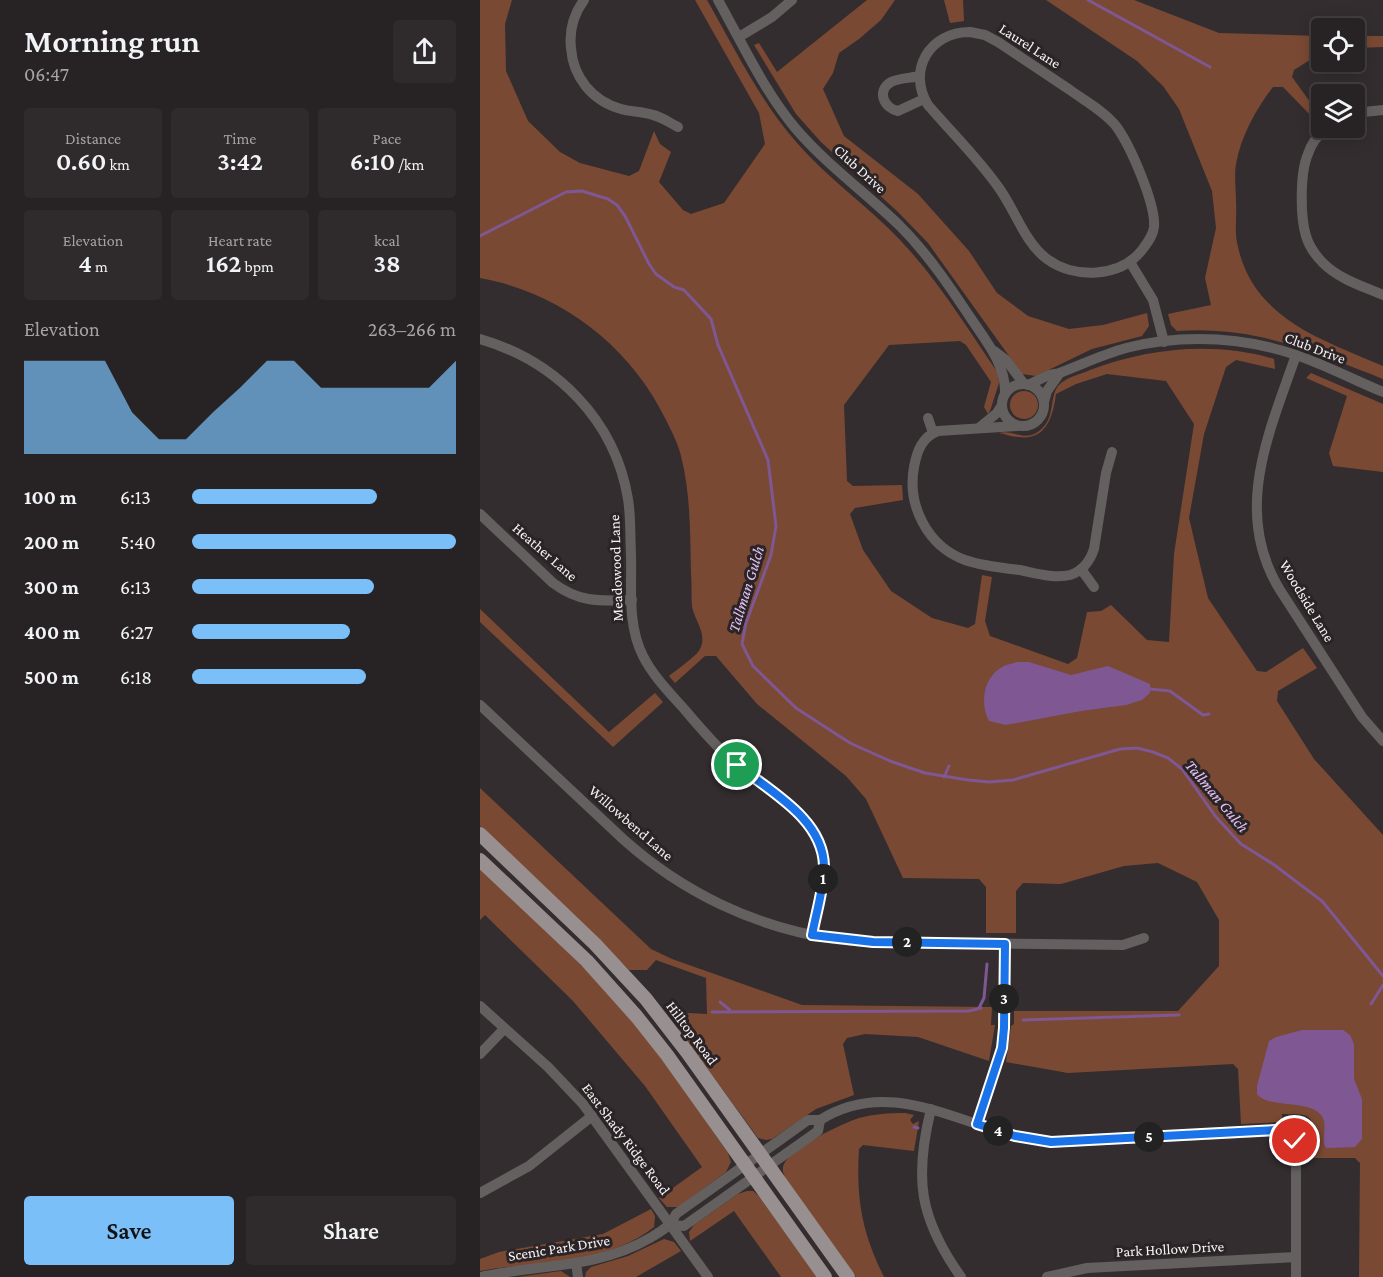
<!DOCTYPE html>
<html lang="en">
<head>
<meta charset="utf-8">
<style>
	:root { --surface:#272223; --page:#2f2a2b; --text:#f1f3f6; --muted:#a4a4a6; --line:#433f41; --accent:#7abff8 }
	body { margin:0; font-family:"Crimson Pro",serif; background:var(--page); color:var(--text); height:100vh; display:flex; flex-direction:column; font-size:22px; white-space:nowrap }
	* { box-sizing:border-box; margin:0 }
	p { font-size:20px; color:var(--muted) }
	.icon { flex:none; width:33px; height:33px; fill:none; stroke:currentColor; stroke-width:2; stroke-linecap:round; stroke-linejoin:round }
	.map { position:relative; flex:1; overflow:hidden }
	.panel { display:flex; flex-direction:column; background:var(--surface); width:480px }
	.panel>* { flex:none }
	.buttons { position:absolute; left:831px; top:18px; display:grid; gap:12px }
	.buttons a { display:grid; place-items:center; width:54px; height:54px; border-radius:6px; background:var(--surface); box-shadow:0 3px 15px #0003,0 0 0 2px var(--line); font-size:30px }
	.pin { position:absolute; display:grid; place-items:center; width:51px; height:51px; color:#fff; margin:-26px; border:3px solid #fff; border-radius:50%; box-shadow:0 2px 6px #0007 }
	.km { position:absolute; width:30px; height:30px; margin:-15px; border-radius:50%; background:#222; color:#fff; font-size:16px; line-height:30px; text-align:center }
	.round { display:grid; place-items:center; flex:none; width:63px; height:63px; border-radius:6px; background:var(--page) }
	.head { display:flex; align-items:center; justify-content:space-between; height:102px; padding:0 24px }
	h1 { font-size:33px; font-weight:600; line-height:45px }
	.stats { display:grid; grid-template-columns:repeat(3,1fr); gap:9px; height:102px; padding:6px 24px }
	.stats div { display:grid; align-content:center; border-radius:6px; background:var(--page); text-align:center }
	.stats b { font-size:26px; font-weight:600 }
	.stats small { font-size:16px; font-weight:400 }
	.stats p { font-size:16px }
	.chart { height:168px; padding:12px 24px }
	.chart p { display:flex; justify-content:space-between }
	.chart svg { width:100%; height:108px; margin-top:6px; fill:var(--accent); opacity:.7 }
	.primary-button { display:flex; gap:12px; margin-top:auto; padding:12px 24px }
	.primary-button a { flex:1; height:69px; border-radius:6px; background:var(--accent); color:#111; font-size:24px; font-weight:600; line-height:69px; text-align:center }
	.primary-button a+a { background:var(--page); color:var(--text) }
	ul { padding:0 24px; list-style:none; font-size:20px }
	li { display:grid; grid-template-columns:96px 72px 1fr; align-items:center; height:45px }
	li i { height:15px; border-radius:8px; background:var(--accent) }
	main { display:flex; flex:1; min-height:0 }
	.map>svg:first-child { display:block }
</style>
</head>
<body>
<main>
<section class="panel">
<div class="head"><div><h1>Morning run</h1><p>06:47</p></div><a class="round"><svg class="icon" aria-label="share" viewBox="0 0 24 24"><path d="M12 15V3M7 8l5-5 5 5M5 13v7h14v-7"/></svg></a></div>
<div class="stats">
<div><p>Distance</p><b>0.60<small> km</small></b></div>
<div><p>Time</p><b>3:42</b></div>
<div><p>Pace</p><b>6:10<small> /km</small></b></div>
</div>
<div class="stats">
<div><p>Elevation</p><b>4<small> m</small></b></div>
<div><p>Heart rate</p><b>162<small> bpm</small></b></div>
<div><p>kcal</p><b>38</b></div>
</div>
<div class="chart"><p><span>Elevation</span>263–266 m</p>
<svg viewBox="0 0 160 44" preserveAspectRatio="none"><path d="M0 44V6L10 6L20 6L30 6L40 27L50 38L60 38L70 27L80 17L90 6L100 6L110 17L120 17L130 17L140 17L150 17L160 6V44z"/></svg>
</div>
<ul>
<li><b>100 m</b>6:13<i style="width:70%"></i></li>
<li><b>200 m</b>5:40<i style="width:100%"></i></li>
<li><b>300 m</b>6:13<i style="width:69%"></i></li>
<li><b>400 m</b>6:27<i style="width:60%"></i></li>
<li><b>500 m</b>6:18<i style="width:66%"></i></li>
</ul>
<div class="primary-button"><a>Save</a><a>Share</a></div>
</section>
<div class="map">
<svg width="903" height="1277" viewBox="0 0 903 1277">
	<rect width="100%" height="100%" fill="#342d2f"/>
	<!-- green -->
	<g fill="#7a4933">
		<path d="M 0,0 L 32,0 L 25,24 L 26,71 L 48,121 L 80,152 L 100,163 L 149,176 L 159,171 L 174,131 L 180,144 L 191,152 L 179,182 L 203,210 L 211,214 L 244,203 L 285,144 L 279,113 L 215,0 L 227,0 C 255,49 280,101 317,143 C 348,179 388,206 420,240 C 458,280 487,328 518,373 L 519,383 L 510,411 L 508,414 L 504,407 L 511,382 L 486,345 L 480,341 L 409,345 L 364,405 L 367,481 L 373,486 L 422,485 L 423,500 L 375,508 L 370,514 L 383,550 L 411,591 L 452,618 L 488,628 L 495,624 L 502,575 L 512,577 L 505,621 L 510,636 L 588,664 L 597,658 L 607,612 L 621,611 L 631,605 L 667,640 L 689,642 L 694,554 L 714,424 L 686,381 L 627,374 L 596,384 L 576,394 C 573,417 566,441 538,437 C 532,437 525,434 519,433 C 535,429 548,446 565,425 C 575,413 569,393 581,383 C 588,377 601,374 610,370 C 668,348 734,341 794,359 L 795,369 L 756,360 L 746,367 L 724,434 L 709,518 L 728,598 L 777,671 L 786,672 L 823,648 L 837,668 L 798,691 L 797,701 L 834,759 L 903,835 L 903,1277 L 879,1277 L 880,1163 L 875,1158 L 824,1158 L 825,1143 L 830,1142 C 838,1108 822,1116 802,1114 L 802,1122 L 800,1122 L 761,1124 L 758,1069 L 753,1064 L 588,1073 L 526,1062 L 531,1026 L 534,1024 L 534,1011 L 698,1011 L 739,966 L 739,920 L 717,882 L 678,863 L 644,866 L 581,884 L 543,883 L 536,891 L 536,933 L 506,933 L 506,887 L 499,879 L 423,878 L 386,799 L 366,776 L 277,704 L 236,656 L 225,656 L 195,683 L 189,676 C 196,670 216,657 220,649 C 228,634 214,620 212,606 C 211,595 212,584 211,574 C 210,535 211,495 201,456 C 198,443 191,430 185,418 C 150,346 80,292 0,278 Z"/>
		<polygon points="387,0 415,0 401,20 379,39 359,53 353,73 343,89 364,136 438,194 489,251 517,293 548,316 589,329 623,325 667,313 669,326 662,336 612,349 556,376 542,374 448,243 418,212 341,142 316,114 274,45 279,43 297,72"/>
		<polygon points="464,0 483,0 484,21 470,23"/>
		<path d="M 566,0 L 654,0 L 739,33 L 841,36 L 841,53 L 814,70 L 812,77 L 841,117 L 837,122 L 803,87 L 793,87 C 776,109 761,136 756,164 C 754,176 756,189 756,201 C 757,216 754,233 758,247 C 774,319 843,340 903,366 L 903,379 C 832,351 776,326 697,331 L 691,325 L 688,314 L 731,305 L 725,278 L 736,228 L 732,191 L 699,109 L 683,86 L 657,61 Z"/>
		<polygon points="874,36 903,36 903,47 875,48"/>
		<polygon points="831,373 903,404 903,472 853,466 849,453 867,396 826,378"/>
		<circle cx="544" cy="405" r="14"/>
		<polygon points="0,609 129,732 175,693 183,702 133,747 0,622"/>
		<polygon points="0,788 171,949 192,959 322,1005 512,1007 511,1025 515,1025 509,1061 438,1037 385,1034 367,1038 363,1044 374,1095 336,1109 292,1139 286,1140 278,1138 199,1030 202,1027 190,1012 227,1014 226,978 176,960 167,970 149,970 0,826"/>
		<path d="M 0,869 C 45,911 92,953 134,999 C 176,1047 211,1101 248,1153 L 251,1162 L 246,1172 L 198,1207 L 187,1207 L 179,1198 L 222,1167 L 165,1086 L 93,1001 L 5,915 L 0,920 Z"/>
		<path d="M 425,1113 L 434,1115 L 430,1120 L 433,1124 L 439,1121 L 434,1151 L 383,1145 L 379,1149 C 376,1200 382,1232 404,1277 L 376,1277 L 307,1181 C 304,1175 301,1170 304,1164 C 311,1148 363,1123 379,1118 C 394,1114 410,1113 425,1113 Z"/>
		<polygon points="267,1191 273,1191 279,1196 337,1277 301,1277 254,1211 210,1241 209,1232 214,1225 258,1194"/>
		<path d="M 171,1209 L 175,1216 L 174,1227 C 126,1265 58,1261 0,1271 L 0,1259 L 19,1252 L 123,1234 Z"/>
		<polygon points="184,1239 194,1242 201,1251 156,1277 105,1277 106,1272 111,1267 148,1256"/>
		<polygon points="81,1271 90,1277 38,1277"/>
	</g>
	<!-- water -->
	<g fill="#7e5793">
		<path d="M 537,662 L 549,662 L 591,675 L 628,666 L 670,684 L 670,693 L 662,700 L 646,705 L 601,711 L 526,725 L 509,721 C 500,705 503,680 519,669 C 524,665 531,664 537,662 Z"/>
		<path d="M 822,1030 L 863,1030 L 870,1035 L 874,1044 L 874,1079 L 882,1099 L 882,1139 L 875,1147 L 846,1148 C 840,1139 849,1125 841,1115 C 827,1099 789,1109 777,1094 L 777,1086 L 789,1041 L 796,1037 Z"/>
	</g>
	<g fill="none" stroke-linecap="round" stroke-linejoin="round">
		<!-- stream -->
		<g stroke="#7e5793" stroke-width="3">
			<polyline points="608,0 730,67"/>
			<polyline points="0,236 86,192 102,191 128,199 137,205 145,216 169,264 176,274 194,287 204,290 231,319 238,345 288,460 296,526 291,555 266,623 262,644 273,666 316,708 370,743 410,761 445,773 488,780 509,782 533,780 640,749 657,748 673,752 688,758 702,769 736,817 761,844 793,864 842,901 903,976"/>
			<polyline points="670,689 690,691 723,715 729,714"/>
			<polyline points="464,777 469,766"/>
			<polyline points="240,1002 250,1010"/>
			<polyline points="891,1004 903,985"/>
			<polyline points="499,1008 504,998 507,964"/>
			<polyline points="232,1012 489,1011 501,1008"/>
			<polyline points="543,1020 699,1015"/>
			<polyline points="434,1127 438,1128"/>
		</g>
		<!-- minor -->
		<g stroke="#646060" stroke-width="10">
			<path d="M 104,0 C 93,15 89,30 91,48 C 93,77 112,101 141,109 C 151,112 162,111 173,115 C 182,117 190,123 198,127"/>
			<path d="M 238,0 C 262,43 284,91 316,129 C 347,165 386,193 420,226 C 448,254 470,287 492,320 C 507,342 526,366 525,393"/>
			<path d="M 490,32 L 505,35 L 518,42 C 542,58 566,74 590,90 C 605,101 624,111 636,126 C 650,145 676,204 674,227 C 673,236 667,243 662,250 C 640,278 594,279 567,259 C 545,243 535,210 519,188 C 498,158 472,133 448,105 C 427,71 449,32 490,32 Z"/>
			<polyline points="259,37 292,17 312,0"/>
			<path d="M 440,76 C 431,78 419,78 411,82 C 396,91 404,108 418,111 L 444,99"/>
			<polyline points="874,113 903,110"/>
			<path d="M 846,128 C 838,135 831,144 828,154 C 820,172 820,216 826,236 C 829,246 835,255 843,263 C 859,279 882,286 903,295"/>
			<polyline points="650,262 673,300 684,342"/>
			<path d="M 0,339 C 76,361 135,420 148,499 C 151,517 150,536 151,554 C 152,587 147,625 163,656 C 173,676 190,693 205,710 C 221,729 238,749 257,765 C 282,786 333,813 341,846 C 349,874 337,907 332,935"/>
			<polyline points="514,351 526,360 544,384"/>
			<path d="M 816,355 C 789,433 752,512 800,590 L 882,717 L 903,741"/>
			<circle cx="543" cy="405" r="21"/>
			<path d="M 548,385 C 555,382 562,378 569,375 C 573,374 578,374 582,372 C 603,364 624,354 646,348 C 692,336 746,336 792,348 C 830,357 867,377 903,392"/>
			<polyline points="564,402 567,391 579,374"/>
			<polyline points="448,418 453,433"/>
			<path d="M 537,426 L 458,431 C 442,437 437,451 434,467 C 427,505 447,546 485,560 C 502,566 522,568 540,570 C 555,573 575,579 590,575 C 603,571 610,561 614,549 L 626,473 L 632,452"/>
			<polyline points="500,427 517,413 522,405"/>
			<path d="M 0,514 L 73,583 C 100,603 120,601 152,600"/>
			<polyline points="601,569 614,587"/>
			<path d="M 0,705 L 143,839 C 202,892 276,928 355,939 C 396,944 437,943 478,943 C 533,944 588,944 643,945 L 664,938"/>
			<polyline points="0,1006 68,1067 103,1104 228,1277"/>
			<polyline points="0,1054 24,1029"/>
			<path d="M 451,1109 C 434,1178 439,1218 481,1277"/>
			<path d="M 340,1120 C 421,1069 498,1142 581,1142 L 804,1131 L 814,1139 L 816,1148 L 816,1277"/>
			<polyline points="497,1124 519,1060 523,1041 525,944"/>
			<polyline points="0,1193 49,1166 112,1116"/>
			<polyline points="191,1225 204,1226 338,1131 340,1120"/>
			<polyline points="96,1263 98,1277"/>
			<path d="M 0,1277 C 58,1264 117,1269 170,1238 C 181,1231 190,1227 196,1214 L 328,1120 L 340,1120"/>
			<polyline points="567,1277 607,1268 816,1257"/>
		</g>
		<!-- major -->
		<g stroke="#989090" stroke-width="14">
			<polyline points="0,834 115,944 166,999 207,1052 368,1277"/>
			<polyline points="0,860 107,961 157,1017 187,1055 345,1277"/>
		</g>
	</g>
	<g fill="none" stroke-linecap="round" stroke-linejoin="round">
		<defs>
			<path id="route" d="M 257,765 C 291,792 343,819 344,866 C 344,889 336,913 332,935 L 393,942 L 525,944 L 524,1028 L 522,1048 L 497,1124 L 535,1136 L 571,1142 L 795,1130 L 804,1131 L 815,1141"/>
		</defs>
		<!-- route casing -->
		<use href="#route" stroke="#fff" stroke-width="12"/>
		<!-- route -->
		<use href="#route" stroke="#1a73e8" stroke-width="8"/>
	</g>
	<g text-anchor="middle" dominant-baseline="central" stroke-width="6" stroke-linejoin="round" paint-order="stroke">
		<!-- street labels -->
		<g font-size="15" fill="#f7f2f3" stroke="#2a2426">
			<text transform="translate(550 46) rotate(33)">Laurel Lane</text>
			<text transform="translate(380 169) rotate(42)">Club Drive</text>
			<text transform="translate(835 348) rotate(21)">Club Drive</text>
			<text transform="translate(65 552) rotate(41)">Heather Lane</text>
			<text transform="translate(136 568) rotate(-92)">Meadowood Lane</text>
			<text transform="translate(827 601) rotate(59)">Woodside Lane</text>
			<text transform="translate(151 823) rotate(41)">Willowbend Lane</text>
			<text transform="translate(212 1033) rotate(53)">Hilltop Road</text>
			<text transform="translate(146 1139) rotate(53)">East Shady Ridge Road</text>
			<text transform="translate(79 1248) rotate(-9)">Scenic Park Drive</text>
			<text transform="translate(690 1249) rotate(-3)">Park Hollow Drive</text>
		</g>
		<!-- water labels -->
		<g font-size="16" font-style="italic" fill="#e6c4f8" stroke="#2a2426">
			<text transform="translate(266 589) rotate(-73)">Tallman Gulch</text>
			<text transform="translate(737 796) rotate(50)">Tallman Gulch</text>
		</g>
	</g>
</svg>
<div class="buttons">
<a><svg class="icon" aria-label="locate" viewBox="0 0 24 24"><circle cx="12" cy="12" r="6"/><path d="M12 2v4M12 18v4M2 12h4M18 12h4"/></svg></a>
<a><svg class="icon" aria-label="layers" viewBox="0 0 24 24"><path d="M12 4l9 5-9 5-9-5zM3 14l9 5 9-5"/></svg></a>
</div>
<div class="pin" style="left:257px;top:765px;background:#1e9e55"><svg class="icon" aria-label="arrive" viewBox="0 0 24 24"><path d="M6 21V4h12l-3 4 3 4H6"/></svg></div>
<div class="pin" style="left:815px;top:1141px;background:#d93025"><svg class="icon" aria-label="check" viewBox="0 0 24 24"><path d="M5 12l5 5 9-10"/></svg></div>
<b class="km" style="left:343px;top:879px">1</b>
<b class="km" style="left:427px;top:942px">2</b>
<b class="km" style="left:524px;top:999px">3</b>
<b class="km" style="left:518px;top:1131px">4</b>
<b class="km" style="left:669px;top:1137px">5</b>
</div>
</main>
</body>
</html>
